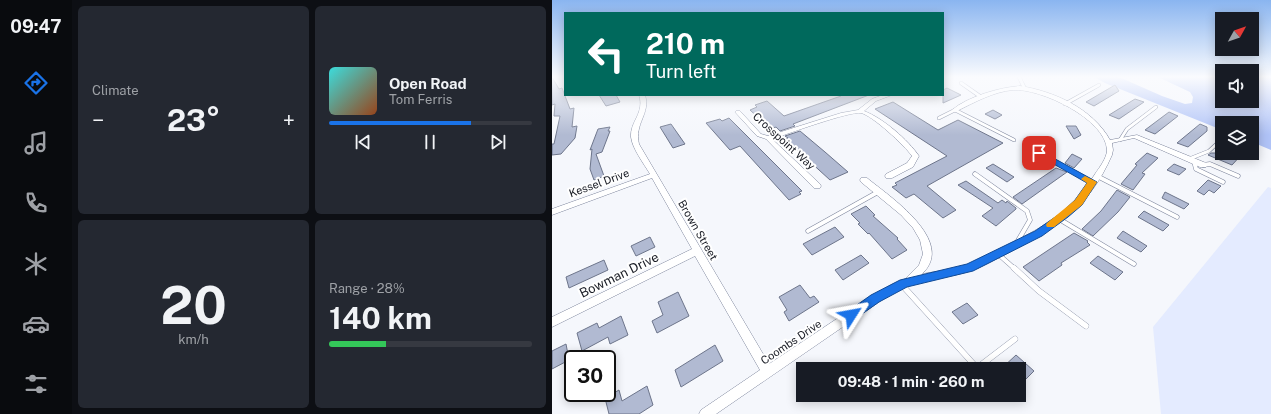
<!DOCTYPE html>
<html lang="en">
<head>
<meta charset="utf-8">
<style>
  body { margin:0; font-family:"Public Sans",sans-serif; background:#242831; color:#f1f3f6; height:100vh; display:flex; flex-direction:column; font-size:15px; white-space:nowrap }
  * { box-sizing:border-box; margin:0 }
  p { font-size:13px; color:#9ea1a6 }
  .icon { flex:none; width:22px; height:22px; fill:none; stroke:currentColor; stroke-width:2; stroke-linecap:round; stroke-linejoin:round }
  .map { position:relative; flex:1; overflow:hidden }
  .sheet { display:flex; flex-direction:column; gap:6px; padding:6px; background:#0d0f14; width:480px }
  .sheet>* { flex:none }
  .banner { position:absolute; left:12px; top:12px; width:380px; height:84px; border-radius:0px; box-shadow:0 2px 10px #0003; background:#00695c; color:#fff; overflow:hidden }
  .needle { width:26px; rotate:50deg }
  .buttons { position:absolute; left:663px; top:12px; display:grid; gap:8px }
  .buttons a { display:grid; place-items:center; width:44px; height:44px; border-radius:0px; background:#171b24; box-shadow:0 2px 10px #0003; font-size:20px }
  .speed { position:absolute; left:12px; top:350px; display:flex; gap:8px; font-size:20px; font-weight:700; text-align:center }
  .speed>* { display:grid; place-content:center; width:52px; height:52px; border-radius:50%; background:#171b24; box-shadow:0 2px 10px #0003; line-height:1 }
  .speed .limit { border:2px solid #111; border-radius:6px; background:#fff; color:#111 }
  .pin { position:absolute; display:grid; place-items:center; width:34px; height:34px; color:#fff; margin:-17px; border-radius:8px; box-shadow:0 2px 6px #0006 }
  .me { position:absolute; width:44px; margin:-22px; rotate:56deg; stroke-linejoin:round; filter:drop-shadow(0 0 3px #0008) }
  .turn { display:flex; align-items:center; gap:14px; height:84px; padding:0 16px; font-size:18px }
  .turn .icon { width:52px; height:52px; stroke-width:2.5 }
  .turn b { display:block; font-size:28px; line-height:34px }
  .big { font-size:30px; font-weight:700; line-height:1.1 }
  .sheet .tile { flex:1; display:flex; flex-direction:column; justify-content:center; gap:6px; min-width:0; padding:0 14px; border-radius:6px; background:#242831 }
  .sheet .dial { align-items:center; gap:0 }
  .dial b { font-size:52px; line-height:1 }
  .song { display:flex; align-items:center; gap:12px }
  .cover { width:48px; height:48px; border-radius:6px; background:linear-gradient(135deg,hsl(180 70% 55%),hsl(20 70% 35%)) }
  .played { height:4px; border-radius:2px; background:linear-gradient(90deg,#1a73e8 70%,#363941 70%) }
  .keys { display:flex; justify-content:space-around; direction:ltr }
  .heat { display:flex; justify-content:space-between; align-items:center; font-size:22px; direction:ltr }
  .charge { height:6px; border-radius:3px; background:linear-gradient(90deg,#34c759 28%,#363941 0) }
  .sheet .tiles { flex:1; display:grid; gap:6px; grid-template-columns:repeat(2,1fr) }
  .trip { position:absolute; left:244px; top:362px; width:230px; height:40px; border-radius:0px; background:#171b24; box-shadow:0 2px 10px #0003; font-weight:700; line-height:40px; text-align:center }
  main { display:flex; flex:1; min-height:0 }
  .tabs { display:flex; flex-direction:column; width:72px; justify-content:space-around; align-items:center; background:#090b0e; color:#9ea1a6 }
  .tabs .icon { width:28px; height:28px }
  .tabs .on { color:#1a73e8 }
  .tabs b { font-size:18px; color:#f1f3f6 }
  .map>svg:first-child { display:block }
  .built { fill:#e4ebff }
  .forest { fill:#b0c3f7 }
  .building { fill:#b1bad2; stroke:#6d758b }
  .lines { fill:none; stroke-linecap:round; stroke-linejoin:round }
  .service-far2-casing { stroke:#7d859c; stroke-width:4 }
  .service-far1-casing { stroke:#7d859c; stroke-width:5 }
  .service-casing { stroke:#7d859c; stroke-width:6 }
  .minor-casing { stroke:#7d859c; stroke-width:1 }
  .service-far2 { stroke:#fff; stroke-width:3 }
  .service-far1 { stroke:#fff; stroke-width:4 }
  .service { stroke:#fff; stroke-width:5.5 }
  .minor { fill:#fff; fill-rule:evenodd }
  .route { fill:#1a73e8; stroke:#114b97 }
  .slow { fill:#f59e0b }
  .labels { text-anchor:middle; dominant-baseline:central; stroke-width:4; stroke-linejoin:round; paint-order:stroke }
  .street-label { font-size:11px; fill:#191c25; stroke:#fff }
  .near-street-label { font-size:13px; fill:#191c25; stroke:#fff }
</style>
</head>
<body>
<main>
<nav class="tabs">
<b>09:47</b>
<svg class="icon on" aria-label="directions" viewBox="0 0 24 24"><path d="M12 3l9 9-9 9-9-9zM9 14v-3h6M13 9l2 2-2 2"/></svg>
<svg class="icon" aria-label="music" viewBox="0 0 24 24"><path d="M9 18V5l10-2v13"/><circle cx="6" cy="18" r="3"/><circle cx="16" cy="16" r="3"/></svg>
<svg class="icon" aria-label="phone" viewBox="0 0 24 24"><path d="M5 4h4l2 5-3 2q2 4 5 5l2-3 5 2v4C11 20 4 13 5 4z"/></svg>
<svg class="icon" aria-label="climate" viewBox="0 0 24 24"><path d="M12 3v18M4 7l16 10M4 17L20 7"/></svg>
<svg class="icon" aria-label="car" viewBox="0 0 24 24"><path d="M5 17H2v-5l4-1 3-4h7l3 4 3 1v5h-3M9 17h6M6 11h13"/><circle cx="7" cy="17" r="2"/><circle cx="17" cy="17" r="2"/></svg>
<svg class="icon" aria-label="filters" viewBox="0 0 24 24"><path d="M4 7h16M4 17h16"/><circle cx="9" cy="7" r="2"/><circle cx="15" cy="17" r="2"/></svg>
</nav>
<section class="sheet">
<div class="tiles">
<div class="tile"><p>Climate</p>
<div class="heat"><a>−</a><b class="big">23°</b><a>+</a></div>
</div>
<div class="tile">
<div class="song"><i class="cover"></i><div><b>Open Road</b><p>Tom Ferris</p></div></div>
<div class="played"></div>
<div class="keys"><svg class="icon" aria-label="previous" viewBox="0 0 24 24"><path d="M18 5L8 12l10 7zM5 5v14"/></svg><svg class="icon" aria-label="pause" viewBox="0 0 24 24"><path d="M8 5v14M16 5v14"/></svg><svg class="icon" aria-label="next" viewBox="0 0 24 24"><path d="M6 5l10 7-10 7zM19 5v14"/></svg></div>
</div>
<div class="tile dial"><b>20</b><p>km/h</p></div>
<div class="tile"><p>Range · 28%</p><b class="big">140 km</b><div class="charge"></div></div>
</div>
</section>
<div class="map">
<svg width="719" height="414" viewBox="0 0 719 414">
  <rect width="100%" height="100%" fill="#f5f7fc"/>
  <path class="built" d="M 716,187 L 719,188 L 719,414 L 609,414 L 601,327 Z"/>
  <path class="forest" d="M 542,77 L 567,77 L 610,96 L 633,104 L 640,103 L 641,97 L 638,92 L 606,77 L 670,77 L 670,101 L 700,101 L 700,77 L 719,77 L 719,150 L 700,142 L 700,123 L 670,123 L 670,130 L 553,83 Z"/>
  <g class="building">
    <path d="M 0,77 L 7,89 L 10,88 L 18,109 L 22,108 L 20,127 L 25,126 L 23,138 L 9,154 L 0,155 L 0,144 L 2,144 L 8,116 L 2,116 L 3,104 L 0,105 Z"/>
    <path d="M 563,85 L 567,91 L 542,106 L 534,102 Z"/>
    <path d="M 395,88 L 409,95 L 391,103 L 391,90 Z"/>
    <path d="M 47,95 L 64,95 L 68,102 L 54,106 Z"/>
    <path d="M 287,95 L 317,95 L 241,124 L 243,126 L 228,131 L 224,127 L 219,129 L 198,110 L 205,107 L 203,105 L 215,101 L 232,116 L 289,96 Z"/>
    <path d="M 583,99 L 592,102 L 567,119 L 557,115 Z"/>
    <path d="M 341,102 L 386,130 L 406,120 L 451,143 L 375,186 L 404,210 L 391,218 L 362,194 L 354,198 L 340,187 L 345,185 L 343,183 L 395,156 L 323,109 Z"/>
    <path d="M 441,110 L 450,115 L 443,119 L 433,114 Z"/>
    <path d="M 617,112 L 626,116 L 603,134 L 593,130 Z"/>
    <path d="M 177,118 L 250,191 L 247,192 L 249,194 L 237,200 L 188,146 L 178,150 L 154,123 L 168,119 L 170,121 Z"/>
    <path d="M 119,124 L 133,144 L 121,148 L 108,127 Z"/>
    <path d="M 648,124 L 655,127 L 655,131 L 636,147 L 625,143 Z"/>
    <path d="M 514,126 L 524,126 L 529,135 L 522,139 Z"/>
    <path d="M 58,127 L 56,131 L 58,131 L 50,152 L 44,154 L 52,176 L 42,180 L 38,169 L 40,149 L 38,150 L 46,129 Z"/>
    <path d="M 248,131 L 273,152 L 296,172 L 278,180 L 233,139 L 236,138 L 233,136 Z"/>
    <path d="M 595,153 L 606,158 L 590,173 L 593,174 L 581,190 L 569,184 L 585,165 L 583,164 Z"/>
    <path d="M 659,153 L 691,153 L 680,165 L 656,155 Z"/>
    <path d="M 520,154 L 530,159 L 522,168 L 513,163 Z"/>
    <path d="M 441,164 L 462,177 L 455,182 L 434,168 Z"/>
    <path d="M 622,164 L 634,169 L 627,175 L 615,170 Z"/>
    <path d="M 504,168 L 515,172 L 470,204 L 461,197 Z"/>
    <path d="M 656,180 L 669,186 L 662,193 L 657,190 L 652,195 L 645,191 Z"/>
    <path d="M 414,181 L 446,203 L 450,200 L 454,203 L 455,201 L 464,208 L 464,209 L 444,226 L 430,216 L 441,208 L 406,185 Z"/>
    <path d="M 565,190 L 578,197 L 566,212 L 541,236 L 530,229 L 549,211 Z"/>
    <path d="M 613,192 L 637,204 L 632,209 L 610,198 Z"/>
    <path d="M 314,206 L 323,215 L 321,216 L 346,238 L 345,239 L 355,250 L 340,259 L 317,233 L 316,234 L 306,224 L 308,223 L 299,214 Z"/>
    <path d="M 592,211 L 617,225 L 611,231 L 586,217 Z"/>
    <path d="M 283,227 L 292,237 L 260,255 L 251,244 Z"/>
    <path d="M 571,231 L 595,246 L 589,252 L 565,238 Z"/>
    <path d="M 522,233 L 536,241 L 535,242 L 538,245 L 509,263 L 510,265 L 487,281 L 471,267 Z"/>
    <path d="M 98,237 L 103,247 L 84,256 L 79,246 Z"/>
    <path d="M 309,255 L 317,263 L 291,280 L 283,270 Z"/>
    <path d="M 546,256 L 571,272 L 563,280 L 538,263 Z"/>
    <path d="M 52,260 L 56,270 L 17,288 L 14,277 Z"/>
    <path d="M 248,285 L 258,298 L 262,296 L 267,302 L 237,321 L 232,312 L 235,310 L 227,297 Z"/>
    <path d="M 126,292 L 137,316 L 105,333 L 100,321 L 111,315 L 106,302 Z"/>
    <path d="M 415,303 L 426,315 L 411,324 L 400,312 Z"/>
    <path d="M 69,316 L 76,335 L 58,344 L 56,337 L 30,351 L 25,333 L 45,323 L 47,328 Z"/>
    <path d="M 14,344 L 17,360 L 0,369 L 0,351 Z"/>
    <path d="M 163,345 L 171,361 L 129,387 L 123,370 Z"/>
    <path d="M 464,355 L 482,371 L 467,386 L 467,369 L 449,369 Z"/>
    <path d="M 95,386 L 101,405 L 87,414 L 57,414 L 53,398 L 67,390 L 70,401 Z"/>
  </g>
  <g class="lines">
    <defs>
      <g id="service-far2">
        <path d="M 467,77 L 473,89"/>
        <path d="M 409,83 L 429,97"/>
        <path d="M 513,104 L 547,85"/>
        <path d="M 387,118 L 403,110 L 462,140"/>
        <path d="M 568,140 L 575,129 L 604,107"/>
        <path d="M 474,145 L 500,160"/>
        <path d="M 637,159 L 657,151 L 670,139"/>
      </g>
      <g id="service-far1">
        <path d="M 498,159 L 540,182"/>
        <path d="M 642,161 L 644,169 L 671,182"/>
        <path d="M 651,165 L 658,164 L 686,176"/>
        <path d="M 423,174 L 475,211 L 478,220 L 464,244"/>
        <path d="M 545,176 L 625,217"/>
        <path d="M 507,219 L 582,264"/>
        <path d="M 256,231 L 326,192"/>
        <path d="M 446,254 L 463,269"/>
      </g>
      <g id="service">
        <path d="M 462,268 L 487,291 L 534,326"/>
        <path d="M 350,285 L 426,369"/>
        <path d="M 425,368 L 463,339"/>
      </g>
      <g id="minor">
        <path d="M 468,86 C 502,91 541,109 558,140 L 585,135 L 654,163 L 655,165 L 654,167 L 648,167 L 582,138 L 560,143 L 561,150 L 560,155 C 537,208 504,228 454,254 C 442,260 431,267 418,271 C 398,278 376,278 356,286 C 345,290 336,296 327,302 L 164,414 L 147,414 L 149,410 L 208,370 L 143,256 L 0,327 L 0,317 L 140,249 L 100,178 L 0,215 L 0,209 L 98,174 C 92,164 80,148 79,137 C 78,121 93,113 87,95 L 93,95 C 99,114 82,123 87,144 L 217,364 L 319,296 L 341,284 L 353,279 L 367,265 L 371,254 L 368,240 L 361,228 L 349,215 L 309,182 L 308,180 L 309,178 L 315,178 C 337,196 405,241 370,274 C 385,271 400,270 414,265 C 426,261 436,255 447,249 C 488,229 518,214 543,174 C 547,168 555,158 555,150 C 554,119 488,88 461,90 C 441,92 423,102 405,111 L 403,112 L 400,110 C 415,97 448,87 468,86 Z"/>
        <path d="M 331,95 L 340,95 L 324,101 L 312,111 C 331,118 356,140 367,156 L 361,167 L 340,178 L 334,178 L 333,176 L 334,174 L 355,163 L 360,156 C 352,145 321,116 309,113 C 298,111 235,134 220,139 L 268,184 L 269,186 L 268,188 L 262,188 L 214,139 L 205,136 L 183,112 L 184,111 L 188,111 L 209,134 L 216,136 L 289,113 L 306,110 L 320,99 Z"/>
      </g>
    </defs>
    <use href="#service-far2" class="service-far2-casing"/>
    <use href="#service-far1" class="service-far1-casing"/>
    <use href="#service" class="service-casing"/>
    <use href="#minor" class="minor-casing"/>
    <use href="#service-far2" class="service-far2"/>
    <use href="#service-far1" class="service-far1"/>
    <use href="#service" class="service"/>
    <use href="#minor" class="minor"/>
  </g>
  <linearGradient id="sky" x2="0" y2="1"><stop stop-color="#8ab5f0"/><stop offset="0.57" stop-color="#fafbfe"/><stop offset="1" stop-color="#fafbfe" stop-opacity="0"/></linearGradient>
  <rect width="719" height="135" fill="url(#sky)"/>
  <path class="route" d="M 487,150 L 545,182 L 530,205 L 516,217 L 490,236 L 421,271 L 355,287 L 327,302 L 303,319 L 299,320 L 295,319 L 293,315 L 295,312 L 319,295 L 348,280 L 415,264 L 483,231 L 509,213 L 523,200 L 535,183 L 484,154 L 483,153 Z"/>
  <path class="slow" d="M 533,176 L 545,182 L 530,205 L 502,227 L 495,227 L 494,225 L 495,223 L 523,200 L 535,183 L 529,179 Z"/>
  <g class="labels">
    <g class="street-label">
      <text transform="translate(232 141) rotate(42)">Crosspoint Way</text>
      <text transform="translate(47 183) rotate(-20)">Kessel Drive</text>
      <text transform="translate(146 230) rotate(60)">Brown Street</text>
      <text transform="translate(239 342) rotate(-34)">Coombs Drive</text>
    </g>
    <g class="near-street-label">
      <text transform="translate(67 275) rotate(-26)">Bowman Drive</text>
    </g>
  </g>
</svg>
<div class="buttons">
<a><svg class="needle" viewBox="-14 -14 28 28"><path d="M0-13l5 13h-10z" fill="#e53935"/><path d="M0 13l5-13h-10z" fill="#9ea1a6"/></svg></a>
<a><svg class="icon" aria-label="sound" viewBox="0 0 24 24"><path d="M4 9h4l5-4v14l-5-4H4zM17 9q2 3 0 6"/></svg></a>
<a><svg class="icon" aria-label="layers" viewBox="0 0 24 24"><path d="M12 4l9 5-9 5-9-5zM3 14l9 5 9-5"/></svg></a>
</div>
<div class="speed"><div class="limit">30</div></div>
<div class="pin" style="left:487px;top:153px;background:#d93025"><svg class="icon" aria-label="arrive" viewBox="0 0 24 24"><path d="M6 21V4h12l-3 4 3 4H6"/></svg></div>
<svg class="me" style="left:299px;top:315px" viewBox="-20 -20 40 40"><path d="M0-17L14 15 0 8-14 15z" fill="#1a73e8" stroke="#fff" stroke-width="4"/></svg>
<div class="trip">09:48 · 1 min · 260 m</div>
<div class="banner">
<div class="turn"><svg class="icon" aria-label="left" viewBox="0 0 24 24"><path d="M17 20v-9H6M10 6l-5 5 5 5"/></svg><div><b>210 m</b>Turn left</div></div>
</div>
</div>
</main>
</body>
</html>
